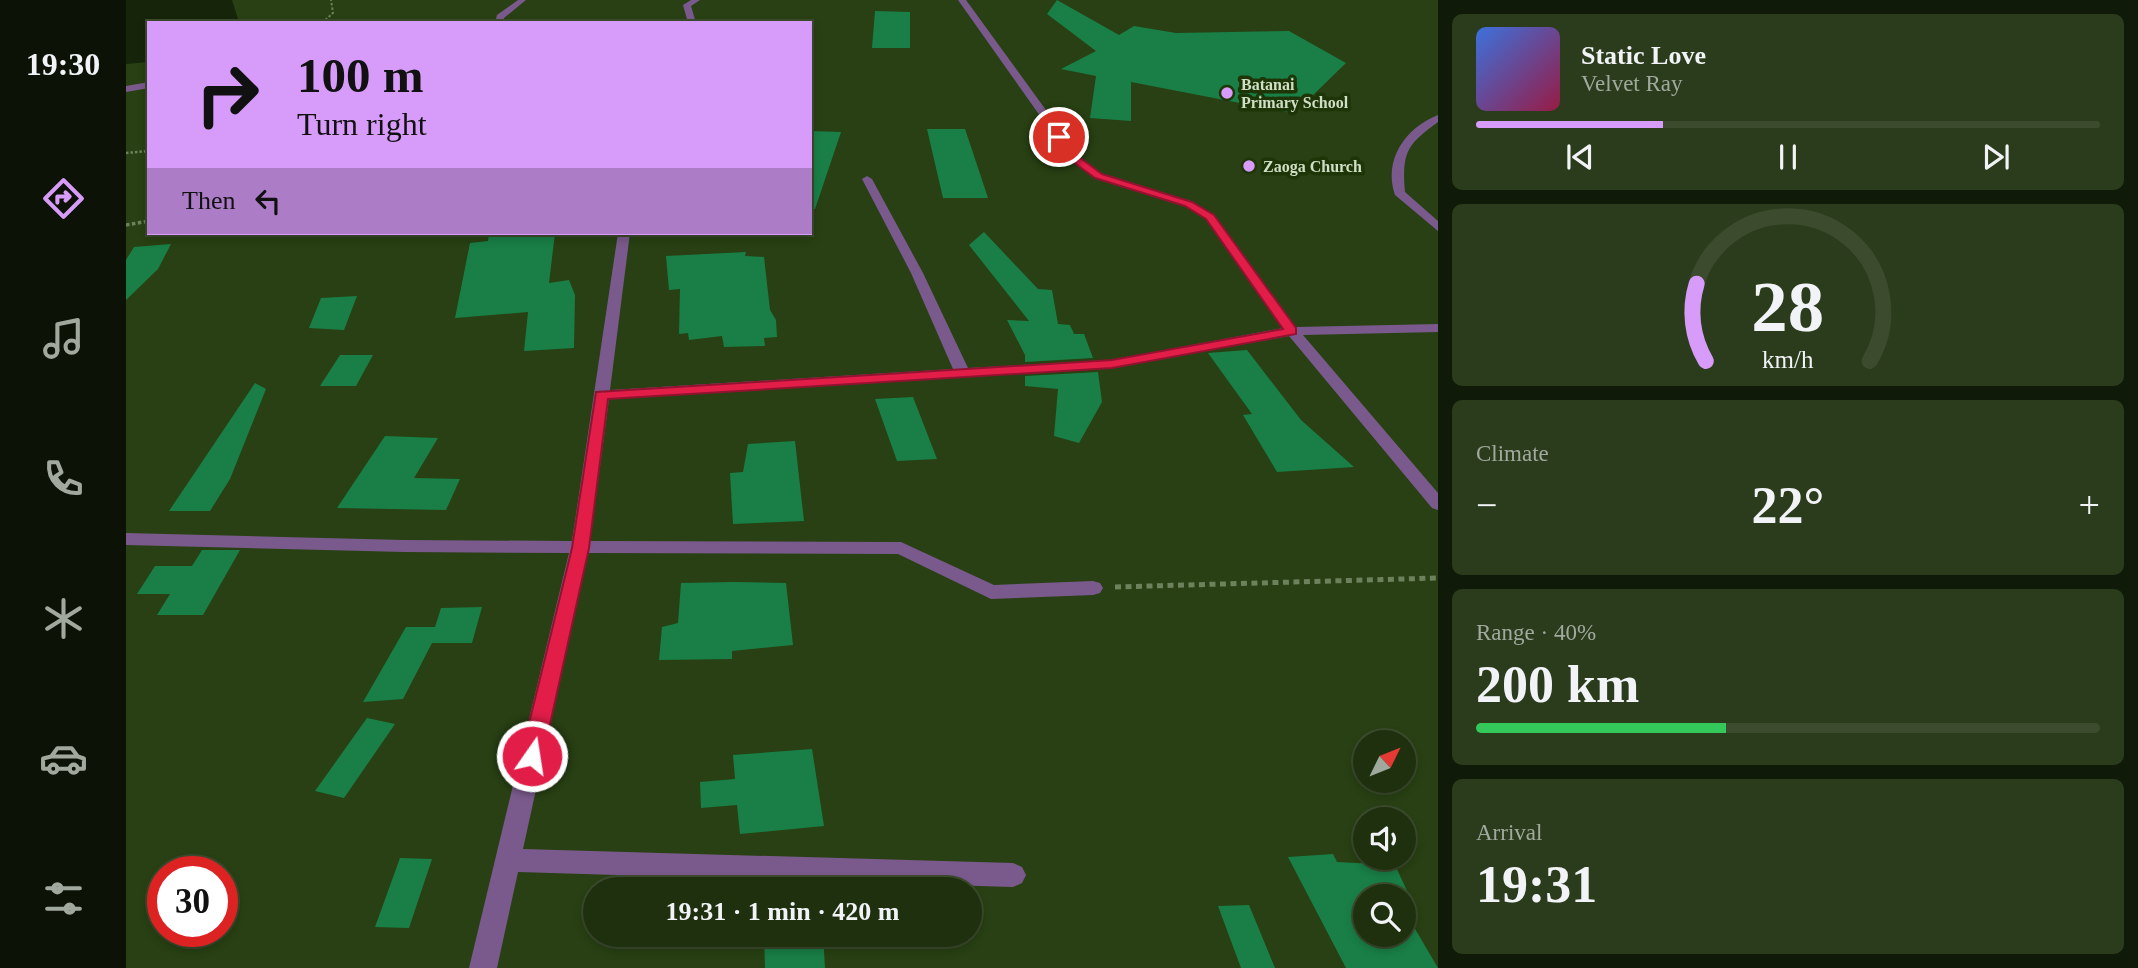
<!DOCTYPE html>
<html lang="en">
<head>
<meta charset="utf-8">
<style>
  body { margin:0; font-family:Georgia,serif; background:#2b3c1c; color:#f1f3f6; height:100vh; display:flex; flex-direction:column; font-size:26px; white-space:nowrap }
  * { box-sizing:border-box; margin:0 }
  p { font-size:23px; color:#a1a99e }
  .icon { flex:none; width:38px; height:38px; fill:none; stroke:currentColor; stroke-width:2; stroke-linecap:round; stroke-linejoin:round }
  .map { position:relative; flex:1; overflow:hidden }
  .sheet { display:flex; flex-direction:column; gap:14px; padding:14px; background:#101a08; width:700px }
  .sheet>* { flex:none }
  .guide { position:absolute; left:21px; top:21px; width:665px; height:214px; border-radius:0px; box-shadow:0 4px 10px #0003,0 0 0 2px #3c4b2e; background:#d79bf9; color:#111; overflow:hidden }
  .needle { width:46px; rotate:47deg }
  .controls { position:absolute; left:1227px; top:730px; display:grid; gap:14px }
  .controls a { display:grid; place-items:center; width:63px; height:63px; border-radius:50%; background:#1e300e; box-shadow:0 4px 10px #0003,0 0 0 2px #3c4b2e; font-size:35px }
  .speed { position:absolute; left:21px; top:856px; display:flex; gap:14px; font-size:35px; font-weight:700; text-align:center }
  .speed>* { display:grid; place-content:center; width:91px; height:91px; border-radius:50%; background:#1e300e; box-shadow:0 4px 10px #0003,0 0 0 2px #3c4b2e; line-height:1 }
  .speed .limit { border:10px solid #d22; background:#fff; color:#111 }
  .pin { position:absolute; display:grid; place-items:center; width:60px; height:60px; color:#fff; margin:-30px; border:4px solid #fff; border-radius:50%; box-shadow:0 2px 7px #0007 }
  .me { position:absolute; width:77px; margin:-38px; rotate:13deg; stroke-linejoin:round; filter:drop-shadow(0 0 5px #0008) }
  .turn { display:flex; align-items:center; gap:24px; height:147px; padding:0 35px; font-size:32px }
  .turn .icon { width:91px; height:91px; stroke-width:2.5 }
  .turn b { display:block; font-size:49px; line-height:60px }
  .then { display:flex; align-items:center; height:66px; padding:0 35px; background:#0003; gap:14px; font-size:26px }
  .big { font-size:52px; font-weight:800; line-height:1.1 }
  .sheet .widget { flex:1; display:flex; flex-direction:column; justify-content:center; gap:10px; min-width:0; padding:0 24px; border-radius:10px; background:#2b3c1c }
  .sheet .dial { align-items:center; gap:0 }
  .dial svg { height:182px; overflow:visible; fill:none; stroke:#3c4b2e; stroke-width:7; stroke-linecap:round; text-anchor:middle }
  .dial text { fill:#f1f3f6; stroke:none }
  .song { display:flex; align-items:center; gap:21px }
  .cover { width:84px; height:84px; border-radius:10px; background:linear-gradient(135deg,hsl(220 70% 55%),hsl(340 70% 35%)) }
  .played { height:7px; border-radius:4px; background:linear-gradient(90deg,#d79bf9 30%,#3c4b2e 30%) }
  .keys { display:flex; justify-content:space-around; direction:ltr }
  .heat { display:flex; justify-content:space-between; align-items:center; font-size:38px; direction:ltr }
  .charge { height:10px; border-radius:5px; background:linear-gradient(90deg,#34c759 40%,#3c4b2e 0) }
  .trip { position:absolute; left:457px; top:877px; width:399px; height:70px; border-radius:35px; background:#1e300e; box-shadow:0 4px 10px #0003,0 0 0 2px #3c4b2e; font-weight:800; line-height:70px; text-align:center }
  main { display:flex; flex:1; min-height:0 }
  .dock { display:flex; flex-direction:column; width:126px; justify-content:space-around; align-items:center; background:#0c1306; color:#a1a99e }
  .dock .icon { width:49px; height:49px }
  .dock .on { color:#d79bf9 }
  .dock b { font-size:32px; color:#f1f3f6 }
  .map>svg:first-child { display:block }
  .water { fill:#16250a }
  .building { fill:#197f46 }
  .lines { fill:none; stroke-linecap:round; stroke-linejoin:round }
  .path-far3 { stroke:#6d815c; stroke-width:2; stroke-dasharray:2.5 2; stroke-linecap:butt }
  .path-far2 { stroke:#6d815c; stroke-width:2.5; stroke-dasharray:2.5 2; stroke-linecap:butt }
  .path-far1 { stroke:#6d815c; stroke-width:3.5; stroke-dasharray:3.5 2.5; stroke-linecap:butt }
  .path { stroke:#6d815c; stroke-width:5; stroke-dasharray:6 4.5; stroke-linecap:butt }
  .minor { fill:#7a5a8c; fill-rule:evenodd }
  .route { fill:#e11d48; stroke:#92132f; stroke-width:2 }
  .poi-dot { fill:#d79bf9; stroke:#1e3507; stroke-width:2.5 }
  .labels { text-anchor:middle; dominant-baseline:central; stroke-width:7; stroke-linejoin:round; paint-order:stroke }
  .far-poi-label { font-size:16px; font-weight:bold; fill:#d0dfc6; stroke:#1e3507; text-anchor:start }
</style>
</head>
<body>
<main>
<nav class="dock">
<b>19:30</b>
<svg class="icon on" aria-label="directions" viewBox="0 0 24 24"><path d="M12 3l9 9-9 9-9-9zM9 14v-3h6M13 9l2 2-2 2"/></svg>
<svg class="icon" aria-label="music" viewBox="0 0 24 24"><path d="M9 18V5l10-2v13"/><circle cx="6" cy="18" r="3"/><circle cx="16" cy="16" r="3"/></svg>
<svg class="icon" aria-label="phone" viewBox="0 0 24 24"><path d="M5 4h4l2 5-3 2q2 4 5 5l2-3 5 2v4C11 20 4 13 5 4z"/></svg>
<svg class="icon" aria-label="climate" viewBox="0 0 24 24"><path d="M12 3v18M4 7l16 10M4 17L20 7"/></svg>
<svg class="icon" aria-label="car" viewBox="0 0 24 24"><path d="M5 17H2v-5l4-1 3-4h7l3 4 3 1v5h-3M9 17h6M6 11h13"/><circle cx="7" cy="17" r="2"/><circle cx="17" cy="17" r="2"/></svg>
<svg class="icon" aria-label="filters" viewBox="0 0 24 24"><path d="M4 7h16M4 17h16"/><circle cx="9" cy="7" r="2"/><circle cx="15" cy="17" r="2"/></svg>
</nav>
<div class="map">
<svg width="1312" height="968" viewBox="0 0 1312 968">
  <rect width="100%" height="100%" fill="#284013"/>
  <path class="water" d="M 0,0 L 106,0 L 112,19 L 124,23 L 23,23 L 23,62 L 0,64 Z"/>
  <g class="building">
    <path d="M 931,0 L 993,35 L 1008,26 L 1050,33 L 1163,31 L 1220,63 L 1183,99 L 1165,113 L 1005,82 L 1005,121 L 964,118 L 970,76 L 935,69 L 970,51 L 921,14 Z"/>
    <path d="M 749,11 L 784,12 L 784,48 L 746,48 Z"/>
    <path d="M 801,129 L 839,129 L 862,198 L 817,198 Z"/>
    <path d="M 684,131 L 715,132 L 689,209 L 684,209 Z"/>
    <path d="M 858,232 L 912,289 L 926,290 L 932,324 L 944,325 L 948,334 L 958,334 L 967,358 L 899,362 L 899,355 L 881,320 L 903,321 L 843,245 Z"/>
    <path d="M 429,233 L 423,283 L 443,280 L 449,295 L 448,348 L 398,351 L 402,312 L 329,318 L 344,243 L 362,241 L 363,234 Z"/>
    <path d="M 45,244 L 32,269 L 0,300 L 0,260 L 8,247 Z"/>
    <path d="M 620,252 L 619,256 L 638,257 L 644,310 L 650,320 L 651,337 L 638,338 L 639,346 L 598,347 L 596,336 L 563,340 L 562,333 L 553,334 L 554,289 L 543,290 L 540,256 Z"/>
    <path d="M 231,296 L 218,330 L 183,328 L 195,298 Z"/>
    <path d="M 1121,350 L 1175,420 L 1228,467 L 1151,472 L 1117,415 L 1126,414 L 1082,353 Z"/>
    <path d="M 214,355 L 247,355 L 230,386 L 194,386 Z"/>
    <path d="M 972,372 L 976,402 L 953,443 L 928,436 L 932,389 L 899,386 L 899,376 Z"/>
    <path d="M 129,383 L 140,389 L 104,479 L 84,511 L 43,511 Z"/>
    <path d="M 787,397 L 811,459 L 771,461 L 749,399 Z"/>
    <path d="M 259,436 L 312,438 L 288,478 L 334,479 L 320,510 L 211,508 Z"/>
    <path d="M 669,441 L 678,521 L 607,524 L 604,473 L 617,472 L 622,444 Z"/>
    <path d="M 76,550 L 114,550 L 77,615 L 31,615 L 44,594 L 11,594 L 29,566 L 66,566 Z"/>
    <path d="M 607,582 L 660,583 L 667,645 L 606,651 L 606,659 L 533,660 L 536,627 L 552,623 L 555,583 Z"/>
    <path d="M 356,607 L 346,643 L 306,643 L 277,699 L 237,702 L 280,627 L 309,627 L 315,608 Z"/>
    <path d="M 241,718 L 269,724 L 218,798 L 189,791 Z"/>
    <path d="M 686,749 L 698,826 L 614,834 L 611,805 L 575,808 L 574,782 L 609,779 L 607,755 Z"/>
    <path d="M 1207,854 L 1211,862 L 1269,865 L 1282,893 L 1266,892 L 1269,896 L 1239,896 L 1239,934 L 1278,934 L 1278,910 L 1312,968 L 1220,968 L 1162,857 Z"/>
    <path d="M 274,858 L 306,859 L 283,928 L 249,927 Z"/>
    <path d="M 1123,905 L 1149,968 L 1115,968 L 1092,906 Z"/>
    <path d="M 638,934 L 697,934 L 699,968 L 639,968 Z"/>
  </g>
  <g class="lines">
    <path class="path-far3" d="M 196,23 L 207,13 L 205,0"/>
    <path class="path-far2" d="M 0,153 L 23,151"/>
    <path class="path-far1" d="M 0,225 L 23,221"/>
    <path class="path" d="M 989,587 L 1312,578"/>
    <g class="minor">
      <path d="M 392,0 L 400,0 L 378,18 L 377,23 L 369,23 L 371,15 Z"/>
      <path d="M 565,0 L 574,0 L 565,6 L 570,23 L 562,23 L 557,5 Z"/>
      <path d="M 832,0 L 840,0 L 954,157 L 976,174 L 1067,202 L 1088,215 L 1170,327 L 1312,324 L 1312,332 L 1177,335 L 1312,493 L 1312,510 L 1306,508 L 1163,336 L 986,368 L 483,399 L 464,541 L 775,542 L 868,585 L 967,581 L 974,583 L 977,588 L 974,593 L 967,595 L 865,599 L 772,554 L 462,553 L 397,849 L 887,863 L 896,867 L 900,875 L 896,883 L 887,887 L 392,872 L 371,968 L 343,968 L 443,553 L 278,552 L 0,545 L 0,533 L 278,540 L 446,541 L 492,233 L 504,233 L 484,390 L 827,369 L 785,273 L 736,179 L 741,176 L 746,179 L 797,273 L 842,368 L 986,360 L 1157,328 L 1080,219 L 1059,206 L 968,178 L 946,161 Z"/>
      <path d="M 23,82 L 23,88 L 0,92 L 0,86 Z"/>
      <path d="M 1312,115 L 1312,122 C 1280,145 1276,153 1279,192 L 1312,221 L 1312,231 L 1269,195 C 1257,160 1279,128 1312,115 Z"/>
    </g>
  </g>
  <path class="route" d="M 930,135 L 937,135 L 953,157 L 976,174 L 1066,202 L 1088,215 L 1170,328 L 1170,334 L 986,368 L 482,399 L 463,548 L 417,756 L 414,762 L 406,764 L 398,762 L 395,756 L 446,548 L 470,392 L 986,360 L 1157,329 L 1080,219 L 1059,206 L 969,178 L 946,161 L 929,137 Z"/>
  <g class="poi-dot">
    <circle cx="1101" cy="93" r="7"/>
    <circle cx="1123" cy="166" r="7"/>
  </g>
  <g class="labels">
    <g class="far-poi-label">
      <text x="1115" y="84">Batanai<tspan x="1115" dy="18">Primary School</tspan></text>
      <text x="1137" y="166">Zaoga Church</text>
    </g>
  </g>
</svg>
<div class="controls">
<a><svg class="needle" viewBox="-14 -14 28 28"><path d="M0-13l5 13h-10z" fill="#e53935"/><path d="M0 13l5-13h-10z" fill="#a1a99e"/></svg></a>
<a><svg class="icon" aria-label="sound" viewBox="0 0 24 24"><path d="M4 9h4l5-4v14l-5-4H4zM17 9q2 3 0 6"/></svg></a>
<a><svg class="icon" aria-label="search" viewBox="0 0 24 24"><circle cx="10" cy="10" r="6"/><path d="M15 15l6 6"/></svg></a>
</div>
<div class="speed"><div class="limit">30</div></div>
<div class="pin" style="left:933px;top:137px;background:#d93025"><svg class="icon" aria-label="arrive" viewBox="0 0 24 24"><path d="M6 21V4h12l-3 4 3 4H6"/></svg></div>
<svg class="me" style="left:406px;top:756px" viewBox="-20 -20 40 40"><circle r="17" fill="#e11d48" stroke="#fff" stroke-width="3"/><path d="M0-11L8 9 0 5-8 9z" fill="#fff"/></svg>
<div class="trip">19:31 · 1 min · 420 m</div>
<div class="guide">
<div class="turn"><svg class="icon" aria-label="right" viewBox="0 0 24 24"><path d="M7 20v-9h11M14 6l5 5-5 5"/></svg><div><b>100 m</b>Turn right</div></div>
<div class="then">Then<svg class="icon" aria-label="left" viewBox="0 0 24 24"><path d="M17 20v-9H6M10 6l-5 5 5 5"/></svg></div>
</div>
</div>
<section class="sheet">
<div class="widget">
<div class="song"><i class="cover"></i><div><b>Static Love</b><p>Velvet Ray</p></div></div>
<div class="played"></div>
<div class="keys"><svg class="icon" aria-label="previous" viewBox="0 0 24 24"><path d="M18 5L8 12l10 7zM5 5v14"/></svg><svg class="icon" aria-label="pause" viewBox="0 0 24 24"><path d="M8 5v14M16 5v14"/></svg><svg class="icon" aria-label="next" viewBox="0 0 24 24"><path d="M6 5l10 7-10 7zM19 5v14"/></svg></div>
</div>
<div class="widget dial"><svg viewBox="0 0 100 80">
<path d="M14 69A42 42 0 1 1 86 69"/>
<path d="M14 69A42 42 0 0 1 10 35" stroke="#d79bf9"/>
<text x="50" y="56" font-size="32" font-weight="700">28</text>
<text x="50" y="72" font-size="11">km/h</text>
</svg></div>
<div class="widget"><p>Climate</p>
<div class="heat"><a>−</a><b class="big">22°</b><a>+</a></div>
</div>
<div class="widget"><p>Range · 40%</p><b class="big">200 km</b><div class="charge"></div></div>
<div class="widget"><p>Arrival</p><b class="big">19:31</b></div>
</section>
</main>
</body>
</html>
